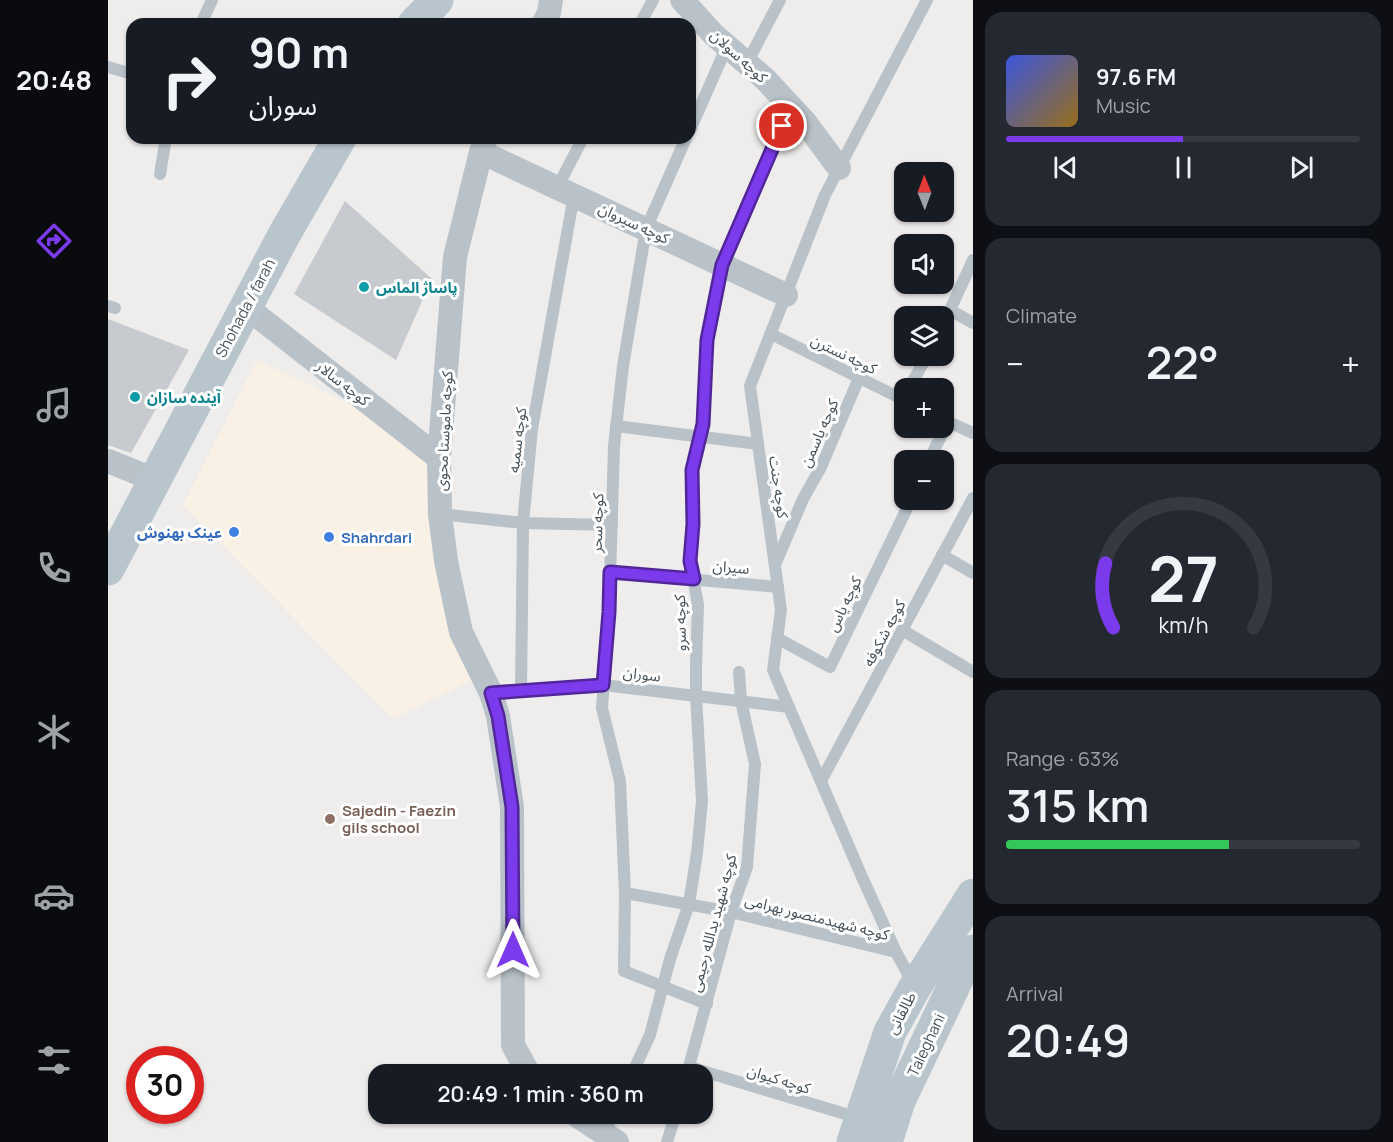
<!DOCTYPE html>
<html lang="en">
<head>
<meta charset="utf-8">
<style>
  body { margin:0; font-family:Manrope,"Noto Sans Arabic",sans-serif; background:#242831; color:#f1f3f6; height:100vh; display:flex; flex-direction:column; font-size:22px; white-space:nowrap }
  * { box-sizing:border-box; margin:0 }
  p { font-size:20px; color:#9ea1a6 }
  .icon { flex:none; width:33px; height:33px; fill:none; stroke:currentColor; stroke-width:2; stroke-linecap:round; stroke-linejoin:round }
  .map { position:relative; flex:1; overflow:hidden }
  .sheet { display:flex; flex-direction:column; gap:12px; padding:12px; background:#0d0f14; width:420px }
  .sheet>* { flex:none }
  .hud { position:absolute; left:18px; top:18px; width:570px; height:126px; border-radius:18px; box-shadow:0 2px 4px #0004; background:#171b24; color:#f1f3f6; overflow:hidden }
  .needle { width:39px; rotate:359deg }
  .fabs { position:absolute; left:786px; top:162px; display:grid; gap:12px }
  .fabs a { display:grid; place-items:center; width:60px; height:60px; border-radius:12px; background:#171b24; box-shadow:0 2px 4px #0004; font-size:30px }
  .speed { position:absolute; left:18px; top:1046px; display:flex; gap:12px; font-size:30px; font-weight:700; text-align:center }
  .speed>* { display:grid; place-content:center; width:78px; height:78px; border-radius:50%; background:#171b24; box-shadow:0 2px 4px #0004; line-height:1 }
  .speed .limit { border:9px solid #d22; background:#fff; color:#111 }
  .pin { position:absolute; display:grid; place-items:center; width:51px; height:51px; color:#fff; margin:-26px; border:3px solid #fff; border-radius:50%; box-shadow:0 2px 6px #0007 }
  .me { position:absolute; width:66px; margin:-33px; rotate:0deg; stroke-linejoin:round; filter:drop-shadow(0 0 4px #0008) }
  .turn { display:flex; align-items:center; gap:21px; height:126px; padding:0 24px; font-size:27px }
  .turn .icon { width:78px; height:78px; stroke-width:2.5 }
  .turn b { display:block; font-size:42px; line-height:51px }
  .big { font-size:45px; font-weight:600; line-height:1.1 }
  .sheet .tile { flex:1; display:flex; flex-direction:column; justify-content:center; gap:9px; min-width:0; padding:0 21px; border-radius:18px; background:#242831 }
  .sheet .dial { align-items:center; gap:0 }
  .dial svg { height:156px; overflow:visible; fill:none; stroke:#363941; stroke-width:7; stroke-linecap:round; text-anchor:middle }
  .dial text { fill:#f1f3f6; stroke:none }
  .song { display:flex; align-items:center; gap:18px }
  .cover { width:72px; height:72px; border-radius:9px; background:linear-gradient(135deg,hsl(230 70% 55%),hsl(40 70% 35%)) }
  .played { height:6px; border-radius:3px; background:linear-gradient(90deg,#7c3aed 50%,#363941 50%) }
  .keys { display:flex; justify-content:space-around; direction:ltr }
  .heat { display:flex; justify-content:space-between; align-items:center; font-size:33px; direction:ltr }
  .charge { height:9px; border-radius:4px; background:linear-gradient(90deg,#34c759 63%,#363941 0) }
  .trip { position:absolute; left:260px; top:1064px; width:345px; height:60px; border-radius:18px; background:#171b24; box-shadow:0 2px 4px #0004; font-weight:600; line-height:60px; text-align:center }
  main { display:flex; flex:1; min-height:0 }
  .tab-bar { display:flex; flex-direction:column; width:108px; justify-content:space-around; align-items:center; background:#090b0e; color:#9ea1a6 }
  .tab-bar .icon { width:42px; height:42px }
  .tab-bar .current { color:#7c3aed }
  .tab-bar b { font-size:27px; color:#f1f3f6 }
  .map>svg:first-child { display:block }
  .commercial { fill:#f9f1e5 }
  .building { fill:#c7cace }
  .lines { fill:none; stroke-linecap:round; stroke-linejoin:round }
  .service { stroke:#b8c2c8; stroke-width:12 }
  .minor { stroke:#b8c2c8; stroke-width:24 }
  .secondary { stroke:#b9c5cd; stroke-width:33 }
  .route-casing { stroke:#51269a; stroke-width:15 }
  .route { stroke:#7c3aed; stroke-width:10 }
  .culture-dot { fill:#0f9aa8; stroke:#fff; stroke-width:2 }
  .shop-dot { fill:#3f7fe0; stroke:#fff; stroke-width:2 }
  .education-dot { fill:#8d6e63; stroke:#fff; stroke-width:2 }
  .labels { text-anchor:middle; dominant-baseline:central; stroke-width:6; stroke-linejoin:round; paint-order:stroke }
  .street-label { font-size:15px; fill:#465158; stroke:#fff }
  .culture-label { font-size:15px; font-weight:bold; fill:#0d838f; stroke:#fff; text-anchor:start }
  .shop-label { font-size:15px; font-weight:bold; fill:#366cbe; stroke:#fff; text-anchor:end }
  .education-label { font-size:15px; font-weight:bold; fill:#785e54; stroke:#fff; text-anchor:start }
</style>
</head>
<body>
<main>
<nav class="tab-bar">
<b>20:48</b>
<svg class="icon current" aria-label="directions" viewBox="0 0 24 24"><path d="M12 3l9 9-9 9-9-9zM9 14v-3h6M13 9l2 2-2 2"/></svg>
<svg class="icon" aria-label="music" viewBox="0 0 24 24"><path d="M9 18V5l10-2v13"/><circle cx="6" cy="18" r="3"/><circle cx="16" cy="16" r="3"/></svg>
<svg class="icon" aria-label="phone" viewBox="0 0 24 24"><path d="M5 4h4l2 5-3 2q2 4 5 5l2-3 5 2v4C11 20 4 13 5 4z"/></svg>
<svg class="icon" aria-label="climate" viewBox="0 0 24 24"><path d="M12 3v18M4 7l16 10M4 17L20 7"/></svg>
<svg class="icon" aria-label="car" viewBox="0 0 24 24"><path d="M5 17H2v-5l4-1 3-4h7l3 4 3 1v5h-3M9 17h6M6 11h13"/><circle cx="7" cy="17" r="2"/><circle cx="17" cy="17" r="2"/></svg>
<svg class="icon" aria-label="filters" viewBox="0 0 24 24"><path d="M4 7h16M4 17h16"/><circle cx="9" cy="7" r="2"/><circle cx="15" cy="17" r="2"/></svg>
</nav>
<div class="map">
<svg width="865" height="1142" viewBox="0 0 865 1142">
  <rect width="100%" height="100%" fill="#efecec"/>
  <path class="commercial" d="M 149,360 L 339,451 L 332,514 L 372,676 L 285,719 L 75,505 Z"/>
  <g class="building">
    <path d="M 237,201 L 324,279 L 288,360 L 186,294 Z"/>
    <path d="M 0,319 L 81,350 L 23,453 L 0,445 Z"/>
  </g>
  <g class="lines">
    <g class="service">
      <path d="M 93,24 L 104,0"/>
      <path d="M 532,24 L 545,0"/>
      <path d="M 639,63 L 672,0"/>
      <path d="M 0,67 L 24,74"/>
      <path d="M 582,130 L 619,46"/>
      <path d="M 578,138 L 538,229 L 515,366 L 506,446 L 501,612 L 494,708 L 512,781 L 517,893 L 516,971 L 599,1004"/>
      <path d="M 52,174 L 58,138"/>
      <path d="M 449,188 L 475,138"/>
      <path d="M 0,306 L 7,308"/>
      <path d="M 842,310 L 865,323"/>
      <path d="M 836,323 L 865,260"/>
      <path d="M 663,334 L 796,400"/>
      <path d="M 801,388 L 819,356"/>
      <path d="M 836,420 L 865,433"/>
      <path d="M 508,426 L 650,444"/>
      <path d="M 821,460 L 840,422"/>
      <path d="M 332,514 L 415,523 L 504,525"/>
      <path d="M 834,555 L 865,573"/>
      <path d="M 667,565 L 695,499 L 713,467 L 751,378"/>
      <path d="M 502,572 L 670,587"/>
      <path d="M 794,630 L 865,672"/>
      <path d="M 669,638 L 722,667 L 803,500"/>
      <path d="M 413,690 L 415,523 L 424,429 L 466,195"/>
      <path d="M 383,693 L 495,685 L 681,707"/>
      <path d="M 713,781 L 865,498"/>
      <path d="M 517,893 L 623,912 L 788,952"/>
      <path d="M 805,983 L 788,952 L 754,877 L 665,670 L 673,610 L 642,386 L 717,195 L 819,0"/>
      <path d="M 581,1067 L 751,1118"/>
      <path d="M 524,1074 L 542,1035 L 562,959 L 581,904 L 589,853 L 594,801 L 588,696 L 588,666 L 590,605 L 582,561 L 585,524 L 584,470 L 595,424 L 599,341 L 614,265 L 682,106"/>
      <path d="M 579,1074 L 623,912 L 639,867 L 647,764 L 633,701 L 631,672"/>
      <path d="M 494,1135 L 507,1113"/>
      <path d="M 559,1142 L 568,1113"/>
    </g>
    <g class="minor">
      <path d="M 574,0 L 606,35 L 657,79 L 697,122 L 731,168"/>
      <path d="M 435,24 L 441,13 L 443,0"/>
      <path d="M 378,138 L 373,152 L 347,257 L 331,458 L 332,514 L 338,561 L 353,632 L 383,693 L 390,716 L 404,807 L 405,1045 L 421,1074"/>
      <path d="M 373,152 L 678,295"/>
      <path d="M 138,307 L 331,458"/>
      <path d="M 0,461 L 47,480"/>
      <path d="M 465,1113 L 509,1142"/>
    </g>
    <g class="secondary">
      <path d="M 306,24 L 329,0"/>
      <path d="M 0,569 L 176,235 L 232,138"/>
      <path d="M 745,1142 L 782,1032 L 807,987 L 865,895"/>
      <path d="M 778,1142 L 791,1101 L 852,973 L 865,951"/>
    </g>
  </g>
  <g class="lines">
    <defs>
      <path id="route" d="M 405,950 L 404,807 L 390,716 L 383,693 L 495,685 L 501,612 L 502,572 L 586,579 L 582,561 L 585,524 L 584,470 L 595,424 L 599,340 L 614,265 L 674,126"/>
    </defs>
    <use href="#route" class="route-casing"/>
    <use href="#route" class="route"/>
  </g>
  <g class="culture-dot">
    <circle cx="256" cy="287" r="6"/>
    <circle cx="27" cy="397" r="6"/>
  </g>
  <g class="shop-dot">
    <circle cx="126" cy="532" r="6"/>
    <circle cx="221" cy="537" r="6"/>
  </g>
  <circle class="education-dot" cx="222" cy="819" r="6"/>
  <g class="labels">
    <g class="street-label">
      <text transform="translate(631 56) rotate(42)">کوچه سولان</text>
      <text transform="translate(526 223) rotate(25)">کوچه سیروان</text>
      <text transform="translate(137 308) rotate(-62)">Shohada / farah</text>
      <text transform="translate(736 354) rotate(26)">کوچه نسترن</text>
      <text transform="translate(235 383) rotate(38)">کوچه سالار</text>
      <text transform="translate(336 431) rotate(-87)">کوچه ماموستا محوی</text>
      <text transform="translate(711 433) rotate(-66)">کوچه یاسمن</text>
      <text transform="translate(409 440) rotate(-83)">کوچه سمیه</text>
      <text transform="translate(671 487) rotate(82)">کوچه جنت</text>
      <text transform="translate(489 523) rotate(-88)">کوچه سحر</text>
      <text transform="translate(623 567) rotate(5)">سیران</text>
      <text transform="translate(736 604) rotate(-64)">کوچه یاس</text>
      <text transform="translate(572 623) rotate(-91)">کوچه سرو</text>
      <text transform="translate(776 633) rotate(-62)">کوچه شکوفه</text>
      <text transform="translate(534 674) rotate(7)">سوران</text>
      <text transform="translate(709 917) rotate(14)">کوچه شهیدمنصور بهرامی</text>
      <text transform="translate(605 923) rotate(-75)">کوچه شهید یدالله رحیمی</text>
      <text transform="translate(793 1013) rotate(-62)">طالقانی</text>
      <text transform="translate(818 1045) rotate(-65)">Taleghani</text>
      <text transform="translate(671 1079) rotate(17)">کوچه کیوان</text>
    </g>
    <g class="culture-label">
      <text x="268" y="287">پاساژ الماس</text>
      <text x="39" y="397">آینده سازان</text>
    </g>
    <g class="shop-label">
      <text x="114" y="532">عینک بهنوش</text>
      <text x="233" y="537" text-anchor="start">Shahrdari</text>
    </g>
    <g class="education-label">
      <text x="234" y="810">Sajedin - Faezin<tspan x="234" dy="17">gils school</tspan></text>
    </g>
  </g>
</svg>
<div class="fabs">
<a><svg class="needle" viewBox="-14 -14 28 28"><path d="M0-13l5 13h-10z" fill="#e53935"/><path d="M0 13l5-13h-10z" fill="#9ea1a6"/></svg></a>
<a><svg class="icon" aria-label="sound" viewBox="0 0 24 24"><path d="M4 9h4l5-4v14l-5-4H4zM17 9q2 3 0 6"/></svg></a>
<a><svg class="icon" aria-label="layers" viewBox="0 0 24 24"><path d="M12 4l9 5-9 5-9-5zM3 14l9 5 9-5"/></svg></a>
<a>+</a>
<a>−</a>
</div>
<div class="speed"><div class="limit">30</div></div>
<div class="pin" style="left:674px;top:126px;background:#d93025"><svg class="icon" aria-label="arrive" viewBox="0 0 24 24"><path d="M6 21V4h12l-3 4 3 4H6"/></svg></div>
<svg class="me" style="left:405px;top:950px" viewBox="-20 -20 40 40"><path d="M0-17L14 15 0 8-14 15z" fill="#7c3aed" stroke="#fff" stroke-width="4"/></svg>
<div class="trip">20:49 · 1 min · 360 m</div>
<div class="hud">
<div class="turn"><svg class="icon" aria-label="right" viewBox="0 0 24 24"><path d="M7 20v-9h11M14 6l5 5-5 5"/></svg><div><b>90 m</b>سوران</div></div>
</div>
</div>
<section class="sheet">
<div class="tile">
<div class="song"><i class="cover"></i><div><b>97.6 FM</b><p>Music</p></div></div>
<div class="played"></div>
<div class="keys"><svg class="icon" aria-label="previous" viewBox="0 0 24 24"><path d="M18 5L8 12l10 7zM5 5v14"/></svg><svg class="icon" aria-label="pause" viewBox="0 0 24 24"><path d="M8 5v14M16 5v14"/></svg><svg class="icon" aria-label="next" viewBox="0 0 24 24"><path d="M6 5l10 7-10 7zM19 5v14"/></svg></div>
</div>
<div class="tile"><p>Climate</p>
<div class="heat"><a>−</a><b class="big">22°</b><a>+</a></div>
</div>
<div class="tile dial"><svg viewBox="0 0 100 80">
<path d="M14 69A42 42 0 1 1 86 69"/>
<path d="M14 69A42 42 0 0 1 10 36" stroke="#7c3aed"/>
<text x="50" y="56" font-size="32" font-weight="700">27</text>
<text x="50" y="72" font-size="11">km/h</text>
</svg></div>
<div class="tile"><p>Range · 63%</p><b class="big">315 km</b><div class="charge"></div></div>
<div class="tile"><p>Arrival</p><b class="big">20:49</b></div>
</section>
</main>
</body>
</html>
